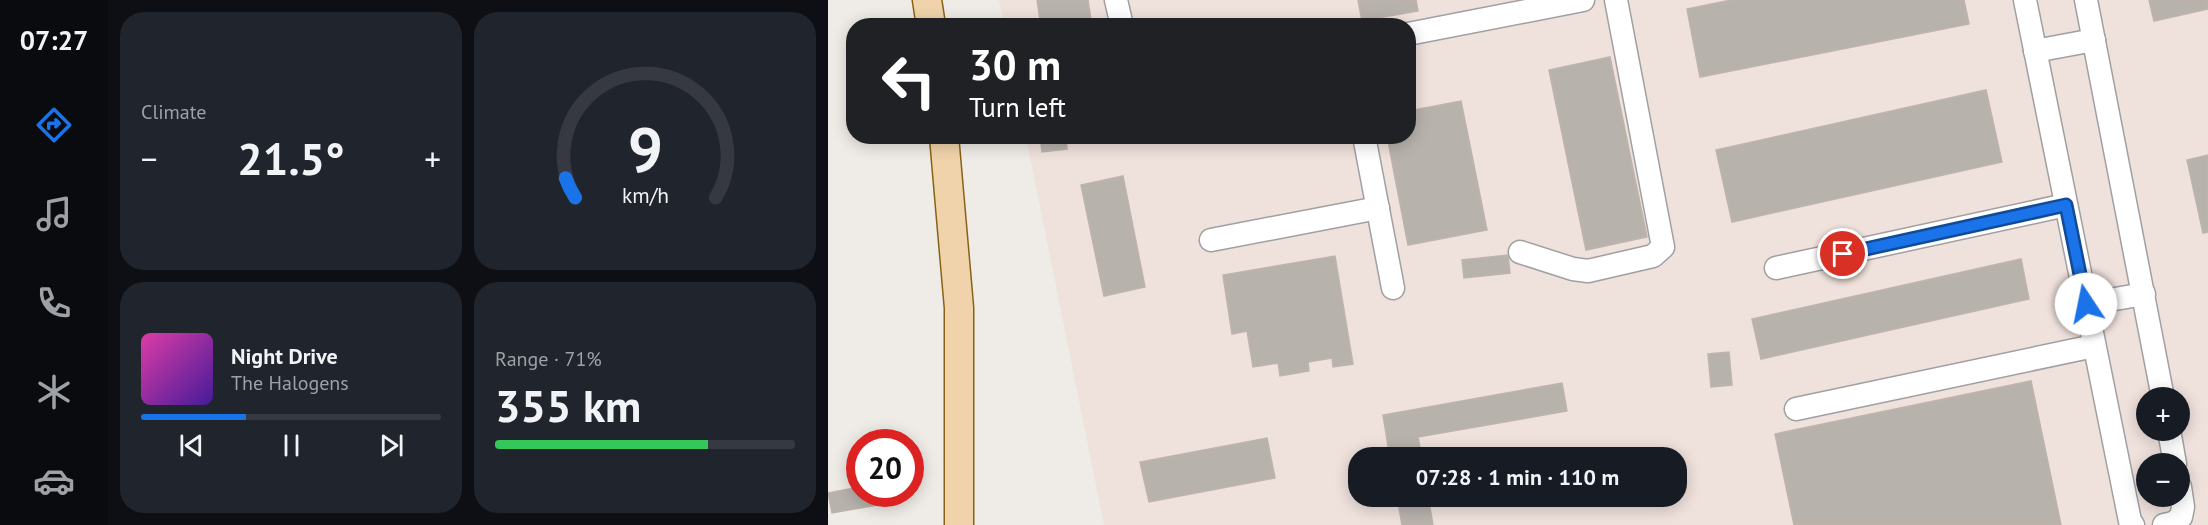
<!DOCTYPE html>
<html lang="en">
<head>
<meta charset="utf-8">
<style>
  body { margin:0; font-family:"PT Sans",sans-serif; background:#20242c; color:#f1f3f6; height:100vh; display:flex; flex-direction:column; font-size:22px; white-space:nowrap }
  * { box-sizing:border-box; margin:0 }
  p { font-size:20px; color:#9ea1a6 }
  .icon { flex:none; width:33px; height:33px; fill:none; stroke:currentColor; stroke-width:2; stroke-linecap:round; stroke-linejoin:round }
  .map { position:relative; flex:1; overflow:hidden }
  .sheet { display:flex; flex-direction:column; gap:12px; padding:12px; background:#0d0f14; width:720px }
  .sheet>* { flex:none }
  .top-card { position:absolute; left:18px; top:18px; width:570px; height:126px; border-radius:24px; box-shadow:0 3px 15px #0003; background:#202124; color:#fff; overflow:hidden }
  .controls { position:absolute; left:1308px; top:387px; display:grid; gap:12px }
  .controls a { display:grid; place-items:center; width:54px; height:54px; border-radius:50%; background:#171b24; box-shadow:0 3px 15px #0003; font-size:30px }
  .speed { position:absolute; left:18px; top:429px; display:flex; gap:12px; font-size:30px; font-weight:700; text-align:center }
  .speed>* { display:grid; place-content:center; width:78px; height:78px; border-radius:50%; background:#171b24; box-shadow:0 3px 15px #0003; line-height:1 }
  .speed .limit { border:9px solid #d22; background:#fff; color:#111 }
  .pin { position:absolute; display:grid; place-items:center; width:51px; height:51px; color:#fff; margin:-26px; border:3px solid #fff; border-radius:50%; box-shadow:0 2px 6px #0007 }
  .me { position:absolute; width:66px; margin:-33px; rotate:349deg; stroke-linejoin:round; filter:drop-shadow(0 0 4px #0008) }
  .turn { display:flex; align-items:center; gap:21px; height:126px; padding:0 24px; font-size:27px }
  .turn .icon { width:78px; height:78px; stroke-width:2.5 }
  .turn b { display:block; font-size:42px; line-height:51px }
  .big { font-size:45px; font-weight:800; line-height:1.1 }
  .sheet .card { flex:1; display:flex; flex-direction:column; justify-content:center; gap:9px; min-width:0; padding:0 21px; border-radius:24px; background:#20242c }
  .sheet .dial { align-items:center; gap:0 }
  .dial svg { height:156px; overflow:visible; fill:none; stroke:#363941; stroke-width:7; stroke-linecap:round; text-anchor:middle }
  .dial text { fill:#f1f3f6; stroke:none }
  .song { display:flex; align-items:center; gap:18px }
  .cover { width:72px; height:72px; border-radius:9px; background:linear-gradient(135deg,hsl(320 70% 55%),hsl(260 70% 35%)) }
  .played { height:6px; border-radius:3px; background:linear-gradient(90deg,#1a73e8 35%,#363941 35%) }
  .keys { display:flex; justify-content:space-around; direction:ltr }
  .heat { display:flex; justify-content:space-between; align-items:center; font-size:33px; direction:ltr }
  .charge { height:9px; border-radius:4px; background:linear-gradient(90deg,#34c759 71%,#363941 0) }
  .sheet .tiles { flex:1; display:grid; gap:12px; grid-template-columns:repeat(2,1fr) }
  .trip { position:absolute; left:520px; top:447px; width:339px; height:60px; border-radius:24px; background:#171b24; box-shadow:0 3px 15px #0003; font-weight:800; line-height:60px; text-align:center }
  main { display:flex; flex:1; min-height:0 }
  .menu { display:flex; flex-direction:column; width:108px; justify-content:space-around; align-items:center; background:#090b0e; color:#9ea1a6 }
  .menu .icon { width:42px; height:42px }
  .menu .active { color:#1a73e8 }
  .menu b { font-size:27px; color:#f1f3f6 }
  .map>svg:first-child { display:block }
  .military { fill:#efe1dc; fill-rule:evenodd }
  .building { fill:#b8b2ad; stroke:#bfb4ab; stroke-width:1.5 }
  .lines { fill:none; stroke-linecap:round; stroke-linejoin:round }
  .minor-casing { stroke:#a0a0a0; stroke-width:25 }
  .major-casing { stroke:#876213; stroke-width:31 }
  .minor { stroke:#fff; stroke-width:22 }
  .major { stroke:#f0d3aa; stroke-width:28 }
  .route-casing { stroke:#114b97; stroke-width:15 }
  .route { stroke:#1a73e8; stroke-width:10 }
</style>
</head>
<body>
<main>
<nav class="menu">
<b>07:27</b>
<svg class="icon active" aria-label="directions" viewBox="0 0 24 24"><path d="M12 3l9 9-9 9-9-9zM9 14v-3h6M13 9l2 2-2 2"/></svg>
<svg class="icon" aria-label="music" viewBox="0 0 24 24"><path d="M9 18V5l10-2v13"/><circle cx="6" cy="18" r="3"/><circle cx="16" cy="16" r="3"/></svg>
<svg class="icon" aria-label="phone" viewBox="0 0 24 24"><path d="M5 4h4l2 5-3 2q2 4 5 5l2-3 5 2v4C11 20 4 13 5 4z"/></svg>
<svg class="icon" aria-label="climate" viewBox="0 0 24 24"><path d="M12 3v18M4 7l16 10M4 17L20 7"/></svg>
<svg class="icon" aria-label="car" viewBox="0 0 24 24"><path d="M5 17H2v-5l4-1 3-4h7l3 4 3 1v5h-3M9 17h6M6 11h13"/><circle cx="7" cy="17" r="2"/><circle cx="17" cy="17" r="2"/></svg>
</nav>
<section class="sheet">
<div class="tiles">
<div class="card"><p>Climate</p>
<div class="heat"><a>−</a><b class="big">21.5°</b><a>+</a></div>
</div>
<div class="card dial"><svg viewBox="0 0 100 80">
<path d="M14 69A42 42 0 1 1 86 69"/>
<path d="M14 69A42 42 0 0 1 9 59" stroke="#1a73e8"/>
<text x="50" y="56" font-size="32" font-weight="700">9</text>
<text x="50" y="72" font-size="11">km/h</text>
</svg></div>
<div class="card">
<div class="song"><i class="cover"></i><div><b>Night Drive</b><p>The Halogens</p></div></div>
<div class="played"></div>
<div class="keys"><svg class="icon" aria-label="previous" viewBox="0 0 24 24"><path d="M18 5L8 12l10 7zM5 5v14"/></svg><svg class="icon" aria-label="pause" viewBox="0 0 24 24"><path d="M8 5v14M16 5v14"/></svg><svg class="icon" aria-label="next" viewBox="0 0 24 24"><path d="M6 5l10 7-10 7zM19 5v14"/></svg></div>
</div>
<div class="card"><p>Range · 71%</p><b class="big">355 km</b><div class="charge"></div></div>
</div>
</section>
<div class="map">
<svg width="1380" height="525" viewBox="0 0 1380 525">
  <rect width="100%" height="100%" fill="#efece7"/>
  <path class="military" d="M 171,0 L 1380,0 L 1380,525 L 276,525 L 198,137 L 580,136 L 580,26 L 176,25 ZM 1318,398 L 1352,398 L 1352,430 L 1318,430 ZM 531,458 L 849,458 L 849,496 L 531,496 ZM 1318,464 L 1352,464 L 1352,496 L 1318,496 Z"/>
  <g class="building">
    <path d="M 209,0 L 260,0 L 264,26 L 213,26 Z"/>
    <path d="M 530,0 L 588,0 L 590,11 L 534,21 Z"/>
    <path d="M 903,0 L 1136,0 L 1141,24 L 872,77 L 859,9 Z"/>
    <path d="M 1321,0 L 1380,0 L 1380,9 L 1326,21 Z"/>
    <path d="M 782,57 L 819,237 L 758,250 L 721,70 Z"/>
    <path d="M 1158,90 L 1174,162 L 904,222 L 888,150 Z"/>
    <path d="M 633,101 L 659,230 L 580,245 L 559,136 L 580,136 L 580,111 Z"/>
    <path d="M 212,136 L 238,136 L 239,149 L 214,152 Z"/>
    <path d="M 1380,155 L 1380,232 L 1375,233 L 1359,160 Z"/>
    <path d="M 295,176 L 317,287 L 276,296 L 253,185 Z"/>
    <path d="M 680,255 L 682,273 L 636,278 L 634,260 Z"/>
    <path d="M 507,256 L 525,364 L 505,367 L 504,358 L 480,362 L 481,371 L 452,376 L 450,363 L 425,367 L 419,331 L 404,334 L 395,275 Z"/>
    <path d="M 1193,259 L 1201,299 L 933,359 L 924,319 Z"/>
    <path d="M 901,352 L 904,385 L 883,387 L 880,354 Z"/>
    <path d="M 1203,381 L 1233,525 L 966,525 L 947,434 Z"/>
    <path d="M 734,383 L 739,411 L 590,437 L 594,458 L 562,458 L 555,415 Z"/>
    <path d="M 439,438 L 447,478 L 321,502 L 312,462 Z"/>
    <path d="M 32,487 L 32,494 L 65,494 L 67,502 L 4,513 L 0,493 Z"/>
    <path d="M 569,496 L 600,496 L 605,525 L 574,525 Z"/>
  </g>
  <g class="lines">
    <defs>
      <g id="minor">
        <path d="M 288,0 L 294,26"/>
        <path d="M 1197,0 L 1302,521 L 1305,525"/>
        <path d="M 1258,0 L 1335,398"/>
        <path d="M 580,34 L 755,0"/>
        <path d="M 1207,51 L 1266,40"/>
        <path d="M 536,136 L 565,288"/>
        <path d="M 383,240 L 550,208"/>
        <path d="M 692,252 L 745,269 L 760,271 L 825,256 L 835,247 L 788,0"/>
        <path d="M 948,268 L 1238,205"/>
        <path d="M 1258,304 L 1316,294"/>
        <path d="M 968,409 L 1266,346"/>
        <path d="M 1341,430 L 1347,464"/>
        <path d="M 1336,525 L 1345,523 L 1353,517 L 1355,507 L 1352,487"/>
      </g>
      <g id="major">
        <path d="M 99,0 L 103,26"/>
        <path d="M 116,136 L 131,308 L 131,525"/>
      </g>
    </defs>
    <use href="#minor" class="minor-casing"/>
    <use href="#major" class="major-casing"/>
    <use href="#minor" class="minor"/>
    <use href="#major" class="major"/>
  </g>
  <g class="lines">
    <defs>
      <path id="route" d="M 1015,254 L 1238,205 L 1258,304"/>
    </defs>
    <use href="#route" class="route-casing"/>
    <use href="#route" class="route"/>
  </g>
</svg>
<div class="controls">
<a>+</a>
<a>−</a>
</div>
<div class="speed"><div class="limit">20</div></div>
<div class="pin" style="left:1015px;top:254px;background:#d93025"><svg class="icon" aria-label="arrive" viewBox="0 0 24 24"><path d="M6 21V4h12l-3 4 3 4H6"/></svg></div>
<svg class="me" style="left:1258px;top:304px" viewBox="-20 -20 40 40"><circle r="19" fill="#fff"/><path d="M0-13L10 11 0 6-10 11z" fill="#1a73e8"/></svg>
<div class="trip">07:28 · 1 min · 110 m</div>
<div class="top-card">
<div class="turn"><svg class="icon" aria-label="left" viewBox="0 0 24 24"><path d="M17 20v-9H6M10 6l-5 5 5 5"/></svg><div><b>30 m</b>Turn left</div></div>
</div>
</div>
</main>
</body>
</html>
